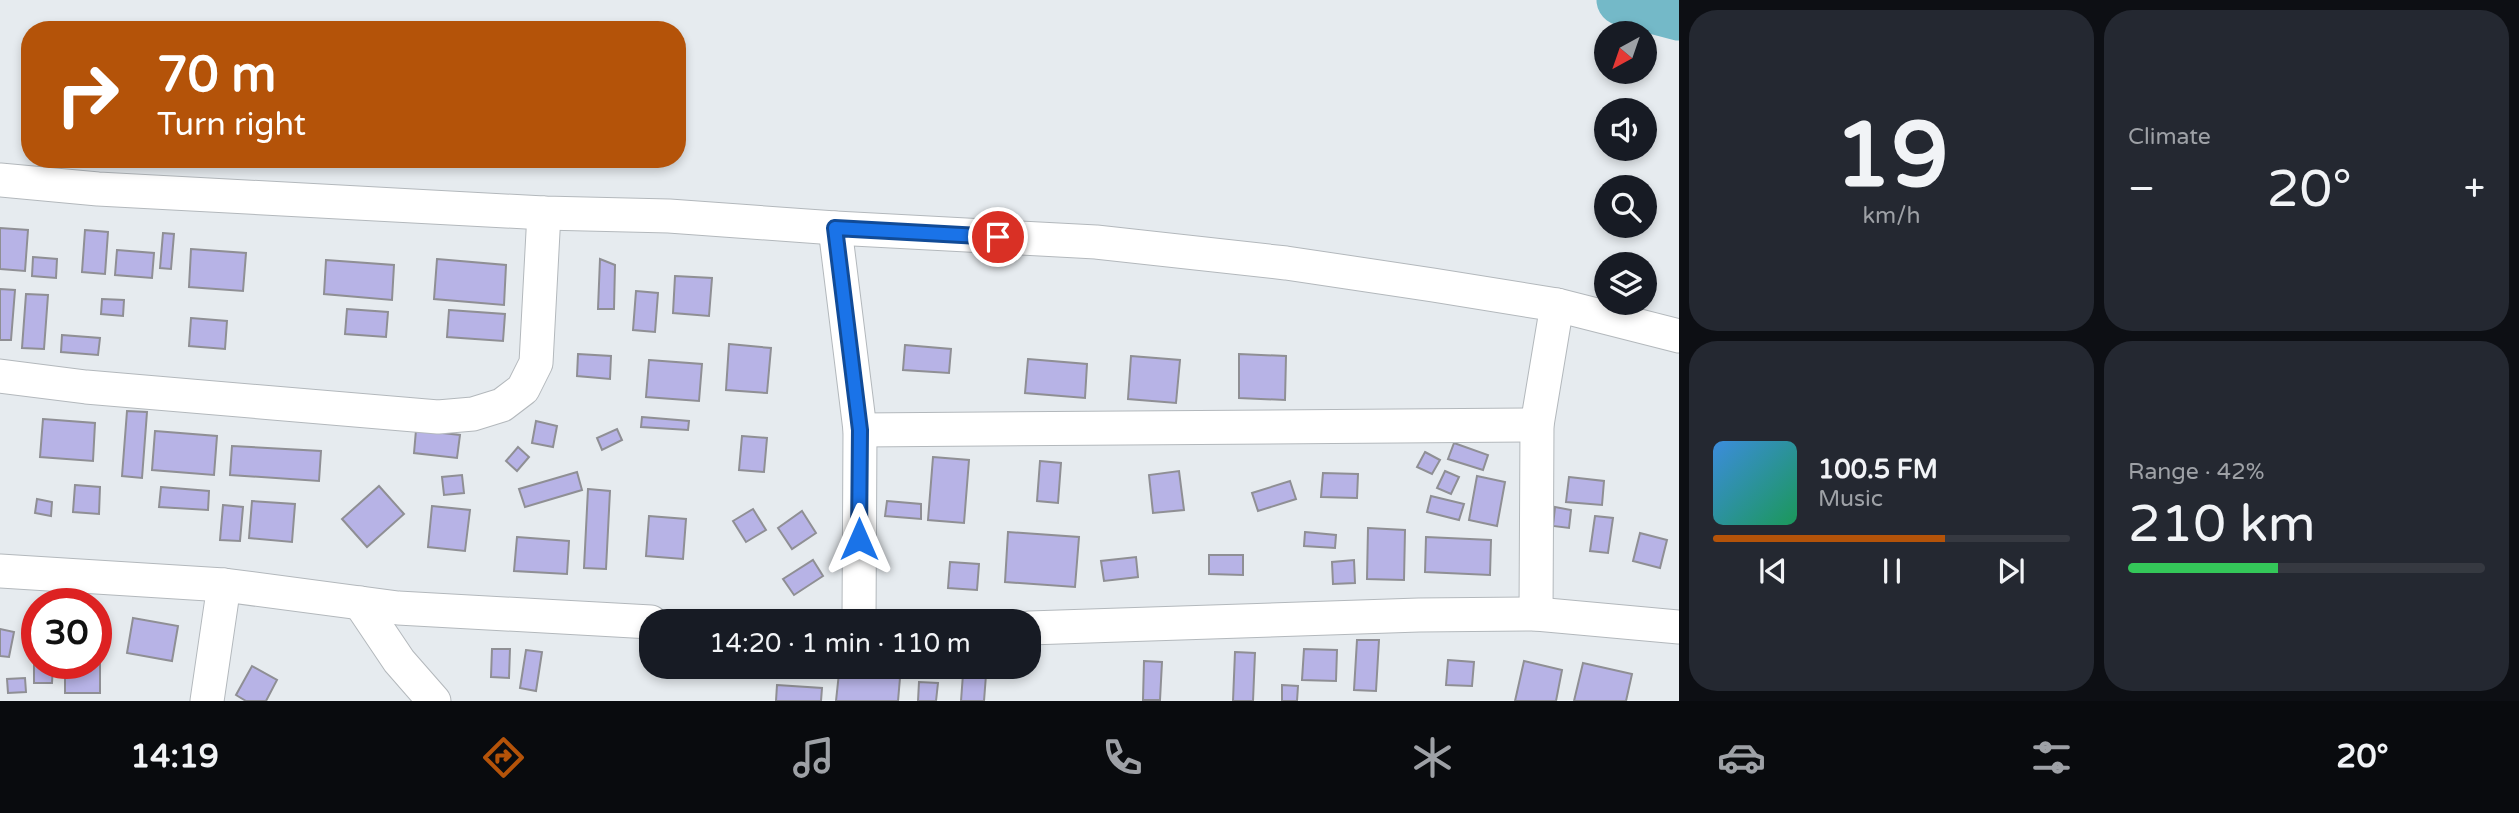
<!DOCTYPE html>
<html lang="en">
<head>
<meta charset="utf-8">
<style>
  body { margin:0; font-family:"Varela Round",sans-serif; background:#242831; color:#f1f3f6; height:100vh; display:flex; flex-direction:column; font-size:26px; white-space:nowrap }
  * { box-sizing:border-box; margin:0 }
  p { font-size:23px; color:#9ea1a6 }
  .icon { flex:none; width:38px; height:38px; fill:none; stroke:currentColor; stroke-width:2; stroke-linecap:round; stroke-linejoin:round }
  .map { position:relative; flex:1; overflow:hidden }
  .side { display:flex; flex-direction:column; gap:10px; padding:10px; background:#0d0f14; width:840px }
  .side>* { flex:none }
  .top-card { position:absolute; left:21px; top:21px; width:665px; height:147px; border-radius:28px; box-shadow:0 4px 10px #0003; background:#b45309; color:#fff; overflow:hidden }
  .needle { width:46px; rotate:220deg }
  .tools { position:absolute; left:1594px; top:21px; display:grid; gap:14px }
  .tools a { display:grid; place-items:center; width:63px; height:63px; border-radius:50%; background:#171b24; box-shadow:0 4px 10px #0003; font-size:35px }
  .speed { position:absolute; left:21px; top:588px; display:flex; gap:14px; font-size:35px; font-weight:700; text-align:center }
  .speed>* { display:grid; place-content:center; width:91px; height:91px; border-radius:50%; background:#171b24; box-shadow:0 4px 10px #0003; line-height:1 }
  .speed .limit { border:10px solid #d22; background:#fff; color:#111 }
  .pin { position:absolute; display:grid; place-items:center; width:60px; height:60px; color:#fff; margin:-30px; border:4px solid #fff; border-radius:50%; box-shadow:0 2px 7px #0007 }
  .me { position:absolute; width:77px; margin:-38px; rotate:0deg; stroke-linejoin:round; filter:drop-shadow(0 0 5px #0008) }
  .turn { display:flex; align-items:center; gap:24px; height:147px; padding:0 21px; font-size:32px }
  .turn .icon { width:91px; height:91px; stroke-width:2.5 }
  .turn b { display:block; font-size:49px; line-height:60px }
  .big { font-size:52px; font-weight:600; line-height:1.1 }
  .side .card { flex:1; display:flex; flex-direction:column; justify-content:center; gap:10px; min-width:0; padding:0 24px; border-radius:28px; background:#242831 }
  .side .dial { align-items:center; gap:0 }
  .dial b { font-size:91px; line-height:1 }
  .song { display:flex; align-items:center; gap:21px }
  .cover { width:84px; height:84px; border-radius:10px; background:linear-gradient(135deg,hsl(210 70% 55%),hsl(150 70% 35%)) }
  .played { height:7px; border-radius:4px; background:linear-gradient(90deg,#b45309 65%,#363941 65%) }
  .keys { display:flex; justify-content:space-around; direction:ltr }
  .heat { display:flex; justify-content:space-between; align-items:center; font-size:38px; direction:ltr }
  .charge { height:10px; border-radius:5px; background:linear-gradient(90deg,#34c759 42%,#363941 0) }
  .side .tiles { flex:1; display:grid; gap:10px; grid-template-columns:repeat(2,1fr) }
  .trip { position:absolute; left:639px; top:609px; width:402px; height:70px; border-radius:28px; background:#171b24; box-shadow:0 4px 10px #0003; font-weight:600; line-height:70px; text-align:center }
  .tab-bar { display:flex; height:112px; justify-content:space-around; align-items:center; background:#090b0e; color:#9ea1a6 }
  .tab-bar .icon { width:49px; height:49px }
  .tab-bar .selected { color:#b45309 }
  .tab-bar b { font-size:32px; color:#f1f3f6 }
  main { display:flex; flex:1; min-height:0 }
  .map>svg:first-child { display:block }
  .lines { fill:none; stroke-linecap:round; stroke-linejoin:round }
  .river { stroke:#74b9c8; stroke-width:51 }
  .building { fill:#b7b3e6; stroke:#8f8f94; stroke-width:2 }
  .street-casing { stroke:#b3b8bc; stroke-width:35 }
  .street { stroke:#fff; stroke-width:33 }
  .route-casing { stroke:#114b97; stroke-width:18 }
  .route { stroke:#1a73e8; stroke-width:12 }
</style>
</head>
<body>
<main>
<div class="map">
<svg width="1679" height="701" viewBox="0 0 1679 701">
  <rect width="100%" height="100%" fill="#e6ebef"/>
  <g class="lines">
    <path class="river" d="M 1622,0 L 1679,15"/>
  </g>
  <g class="building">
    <path d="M 0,228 L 28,230 L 25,271 L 0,269 Z"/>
    <path d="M 85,230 L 108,232 L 105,274 L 82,272 Z"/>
    <path d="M 163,233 L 174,234 L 171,269 L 160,268 Z"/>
    <path d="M 191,249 L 246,253 L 243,291 L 189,287 Z"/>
    <path d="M 117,250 L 154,253 L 152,278 L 115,275 Z"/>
    <path d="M 33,257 L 57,259 L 56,278 L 32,276 Z"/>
    <path d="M 437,259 L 506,265 L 504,305 L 434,299 Z"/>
    <path d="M 600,259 L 615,265 L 614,309 L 598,309 Z"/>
    <path d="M 326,260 L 394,265 L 392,300 L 324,294 Z"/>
    <path d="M 675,276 L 712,278 L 709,316 L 673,313 Z"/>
    <path d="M 0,289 L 15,290 L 11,340 L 0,340 Z"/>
    <path d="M 636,291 L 658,293 L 655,332 L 633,330 Z"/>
    <path d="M 26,294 L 48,295 L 44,349 L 22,348 Z"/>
    <path d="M 102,299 L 124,300 L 123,316 L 101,314 Z"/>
    <path d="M 347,309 L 388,312 L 386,337 L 345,334 Z"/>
    <path d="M 449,310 L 505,314 L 503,341 L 447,337 Z"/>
    <path d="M 191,318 L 227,321 L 225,349 L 189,346 Z"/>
    <path d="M 62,335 L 100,338 L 98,355 L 61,352 Z"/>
    <path d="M 729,344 L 771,348 L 767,393 L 726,390 Z"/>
    <path d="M 905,345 L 951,349 L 949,373 L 903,370 Z"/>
    <path d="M 578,354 L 611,356 L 610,379 L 577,376 Z"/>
    <path d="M 1239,354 L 1286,356 L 1285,400 L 1239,398 Z"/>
    <path d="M 1131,356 L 1180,360 L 1176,403 L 1128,399 Z"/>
    <path d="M 1028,359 L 1087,364 L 1085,398 L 1025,393 Z"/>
    <path d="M 649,360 L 702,364 L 699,401 L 646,397 Z"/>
    <path d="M 127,411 L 147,412 L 142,478 L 122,476 Z"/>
    <path d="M 642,417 L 689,421 L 688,430 L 641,427 Z"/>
    <path d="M 43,419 L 95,423 L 93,461 L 40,457 Z"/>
    <path d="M 536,421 L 557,426 L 553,447 L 532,443 Z"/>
    <path d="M 617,429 L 622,440 L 602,450 L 597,438 Z"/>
    <path d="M 416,430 L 460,435 L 457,458 L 414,453 Z"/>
    <path d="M 155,431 L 217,436 L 214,475 L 152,470 Z"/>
    <path d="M 742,436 L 767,438 L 764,472 L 739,470 Z"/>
    <path d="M 1454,443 L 1488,455 L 1483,470 L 1448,459 Z"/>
    <path d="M 232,446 L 321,451 L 319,481 L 230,475 Z"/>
    <path d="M 518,447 L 529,457 L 517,471 L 506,461 Z"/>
    <path d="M 1425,452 L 1440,460 L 1432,474 L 1417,467 Z"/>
    <path d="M 933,457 L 969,460 L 964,523 L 928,520 Z"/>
    <path d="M 1040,461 L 1061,463 L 1058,503 L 1037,501 Z"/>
    <path d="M 1179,471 L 1184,510 L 1153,513 L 1149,475 Z"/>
    <path d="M 1445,471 L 1459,477 L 1451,494 L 1437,488 Z"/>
    <path d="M 577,472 L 582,490 L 525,507 L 519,489 Z"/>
    <path d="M 1323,473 L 1358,474 L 1357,498 L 1321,497 Z"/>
    <path d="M 462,475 L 464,493 L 444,495 L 442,477 Z"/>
    <path d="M 1477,476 L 1505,482 L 1497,526 L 1469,520 Z"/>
    <path d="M 1569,477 L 1604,481 L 1602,505 L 1566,502 Z"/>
    <path d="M 1290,481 L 1296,499 L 1258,511 L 1252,493 Z"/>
    <path d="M 75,485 L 100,487 L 99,514 L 73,512 Z"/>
    <path d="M 379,486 L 404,514 L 367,547 L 342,519 Z"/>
    <path d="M 161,487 L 209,491 L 208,510 L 159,507 Z"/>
    <path d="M 588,489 L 610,491 L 606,569 L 584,568 Z"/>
    <path d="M 1431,496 L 1464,504 L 1459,520 L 1427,512 Z"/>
    <path d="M 37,499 L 52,502 L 51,516 L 35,513 Z"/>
    <path d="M 252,501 L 295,504 L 292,542 L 249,538 Z"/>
    <path d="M 887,501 L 921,504 L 921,519 L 885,516 Z"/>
    <path d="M 223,505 L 243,507 L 240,541 L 220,540 Z"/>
    <path d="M 432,506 L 470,510 L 465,551 L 428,547 Z"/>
    <path d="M 1555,507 L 1571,510 L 1569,528 L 1553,526 Z"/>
    <path d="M 753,509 L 766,530 L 746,542 L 733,521 Z"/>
    <path d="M 802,511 L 816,533 L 792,549 L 778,528 Z"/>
    <path d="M 649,516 L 686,519 L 683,559 L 646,556 Z"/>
    <path d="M 1595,516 L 1613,518 L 1608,553 L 1590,551 Z"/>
    <path d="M 1368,528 L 1405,530 L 1404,580 L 1367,579 Z"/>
    <path d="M 1008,532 L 1079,537 L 1075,587 L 1005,582 Z"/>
    <path d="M 1305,532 L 1336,535 L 1335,548 L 1304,546 Z"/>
    <path d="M 1640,533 L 1667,540 L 1660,568 L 1633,561 Z"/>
    <path d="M 517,537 L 569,541 L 567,574 L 514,571 Z"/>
    <path d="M 1426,537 L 1491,540 L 1490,575 L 1425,572 Z"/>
    <path d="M 1209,555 L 1243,555 L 1243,575 L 1209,574 Z"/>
    <path d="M 1136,557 L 1138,577 L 1104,581 L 1101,561 Z"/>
    <path d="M 813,560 L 823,576 L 794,595 L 783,579 Z"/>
    <path d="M 1354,560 L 1355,583 L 1333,584 L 1332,562 Z"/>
    <path d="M 950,562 L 979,564 L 977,590 L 948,588 Z"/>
    <path d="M 133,618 L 178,626 L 172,661 L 127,653 Z"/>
    <path d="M 96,626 L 100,626 L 100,693 L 65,693 L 65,663 L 96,663 Z"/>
    <path d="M 0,629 L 14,632 L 9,657 L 0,656 Z"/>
    <path d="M 1357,640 L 1379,640 L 1376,691 L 1354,690 Z"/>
    <path d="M 492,649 L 510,649 L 509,678 L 491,677 Z"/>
    <path d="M 1304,649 L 1337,650 L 1336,681 L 1302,680 Z"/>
    <path d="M 526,650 L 542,652 L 536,691 L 520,688 Z"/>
    <path d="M 1235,652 L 1255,653 L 1253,701 L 1233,701 Z"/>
    <path d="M 1448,660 L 1474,662 L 1472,686 L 1446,685 Z"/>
    <path d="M 1144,661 L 1162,662 L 1160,700 L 1143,700 Z"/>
    <path d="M 1524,661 L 1562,670 L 1556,701 L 1515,701 Z"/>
    <path d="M 1583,663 L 1632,674 L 1626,701 L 1574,701 Z"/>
    <path d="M 34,664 L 53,664 L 52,683 L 34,683 Z"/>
    <path d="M 252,666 L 277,680 L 266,701 L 246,701 L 236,695 Z"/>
    <path d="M 839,673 L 900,678 L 898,701 L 836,701 Z"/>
    <path d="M 963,674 L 986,675 L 984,701 L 961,701 Z"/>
    <path d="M 25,678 L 26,692 L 8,693 L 7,679 Z"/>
    <path d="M 919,682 L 938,683 L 936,701 L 918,701 Z"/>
    <path d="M 777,685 L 822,688 L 821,701 L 776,701 Z"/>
    <path d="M 1282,685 L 1298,686 L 1297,701 L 1282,701 Z"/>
  </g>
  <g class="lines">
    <defs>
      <g id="street">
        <path d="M 0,180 L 98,189 L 544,213 L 669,216 L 835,228 L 1096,242 L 1286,263 L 1433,285 L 1557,305 L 1679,336"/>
        <path d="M 835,228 L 860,430 L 859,621"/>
        <path d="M 0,376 L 86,387 L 438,417 L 473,414 L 502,405 L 523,389 L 536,363 L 544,213"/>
        <path d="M 860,430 L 1537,425"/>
        <path d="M 0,571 L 224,585 L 398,608 L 651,622"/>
        <path d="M 360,603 L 399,661 L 434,701"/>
        <path d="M 1536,614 L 1537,425 L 1557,305"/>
        <path d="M 1029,628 L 1419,615 L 1536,614 L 1679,627"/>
        <path d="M 207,701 L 224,585"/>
      </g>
    </defs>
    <use href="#street" class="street-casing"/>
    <use href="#street" class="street"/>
  </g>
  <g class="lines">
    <defs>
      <path id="route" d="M 859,539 L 860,430 L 835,228 L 998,237"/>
    </defs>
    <use href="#route" class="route-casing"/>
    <use href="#route" class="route"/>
  </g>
</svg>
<div class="tools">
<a><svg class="needle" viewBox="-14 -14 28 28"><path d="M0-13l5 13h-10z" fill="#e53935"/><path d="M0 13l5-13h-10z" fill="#9ea1a6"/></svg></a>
<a><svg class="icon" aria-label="sound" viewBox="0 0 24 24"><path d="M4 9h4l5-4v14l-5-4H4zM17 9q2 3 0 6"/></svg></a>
<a><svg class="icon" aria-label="search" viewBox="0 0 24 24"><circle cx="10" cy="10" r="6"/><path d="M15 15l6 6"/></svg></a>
<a><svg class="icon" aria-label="layers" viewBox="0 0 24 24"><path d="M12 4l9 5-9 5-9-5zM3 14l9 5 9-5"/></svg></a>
</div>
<div class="speed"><div class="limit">30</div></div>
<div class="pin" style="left:998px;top:237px;background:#d93025"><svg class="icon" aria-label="arrive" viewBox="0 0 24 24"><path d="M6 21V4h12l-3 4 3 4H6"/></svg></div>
<svg class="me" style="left:859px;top:539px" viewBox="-20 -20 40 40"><path d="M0-17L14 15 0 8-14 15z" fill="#1a73e8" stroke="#fff" stroke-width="4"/></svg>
<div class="trip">14:20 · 1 min · 110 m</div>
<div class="top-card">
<div class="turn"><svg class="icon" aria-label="right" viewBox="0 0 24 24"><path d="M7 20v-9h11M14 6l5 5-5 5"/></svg><div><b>70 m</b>Turn right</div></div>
</div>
</div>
<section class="side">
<div class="tiles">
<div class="card dial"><b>19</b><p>km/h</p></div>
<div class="card"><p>Climate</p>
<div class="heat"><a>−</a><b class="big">20°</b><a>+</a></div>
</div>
<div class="card">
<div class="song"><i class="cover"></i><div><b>100.5 FM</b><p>Music</p></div></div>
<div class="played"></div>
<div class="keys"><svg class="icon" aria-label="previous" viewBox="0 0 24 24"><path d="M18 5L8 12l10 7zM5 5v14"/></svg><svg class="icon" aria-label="pause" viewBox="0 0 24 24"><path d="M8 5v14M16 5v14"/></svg><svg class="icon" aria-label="next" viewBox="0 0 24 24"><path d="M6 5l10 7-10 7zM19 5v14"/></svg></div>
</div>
<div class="card"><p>Range · 42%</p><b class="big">210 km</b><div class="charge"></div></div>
</div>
</section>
</main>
<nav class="tab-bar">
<b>14:19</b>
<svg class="icon selected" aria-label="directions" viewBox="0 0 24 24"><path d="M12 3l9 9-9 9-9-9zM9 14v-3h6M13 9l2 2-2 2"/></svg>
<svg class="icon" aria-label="music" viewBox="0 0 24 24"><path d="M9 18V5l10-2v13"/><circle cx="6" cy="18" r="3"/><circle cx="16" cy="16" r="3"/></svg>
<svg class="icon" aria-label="phone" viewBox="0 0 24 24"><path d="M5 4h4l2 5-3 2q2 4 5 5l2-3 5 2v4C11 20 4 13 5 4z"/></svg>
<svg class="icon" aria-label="climate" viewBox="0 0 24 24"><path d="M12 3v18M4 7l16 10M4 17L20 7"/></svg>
<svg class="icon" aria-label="car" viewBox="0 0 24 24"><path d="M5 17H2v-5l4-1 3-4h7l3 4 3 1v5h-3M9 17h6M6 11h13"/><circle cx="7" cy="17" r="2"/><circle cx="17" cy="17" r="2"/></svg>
<svg class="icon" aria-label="filters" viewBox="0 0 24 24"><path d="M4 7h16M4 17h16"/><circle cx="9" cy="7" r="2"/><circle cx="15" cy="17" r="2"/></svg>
<b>20°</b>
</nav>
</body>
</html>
